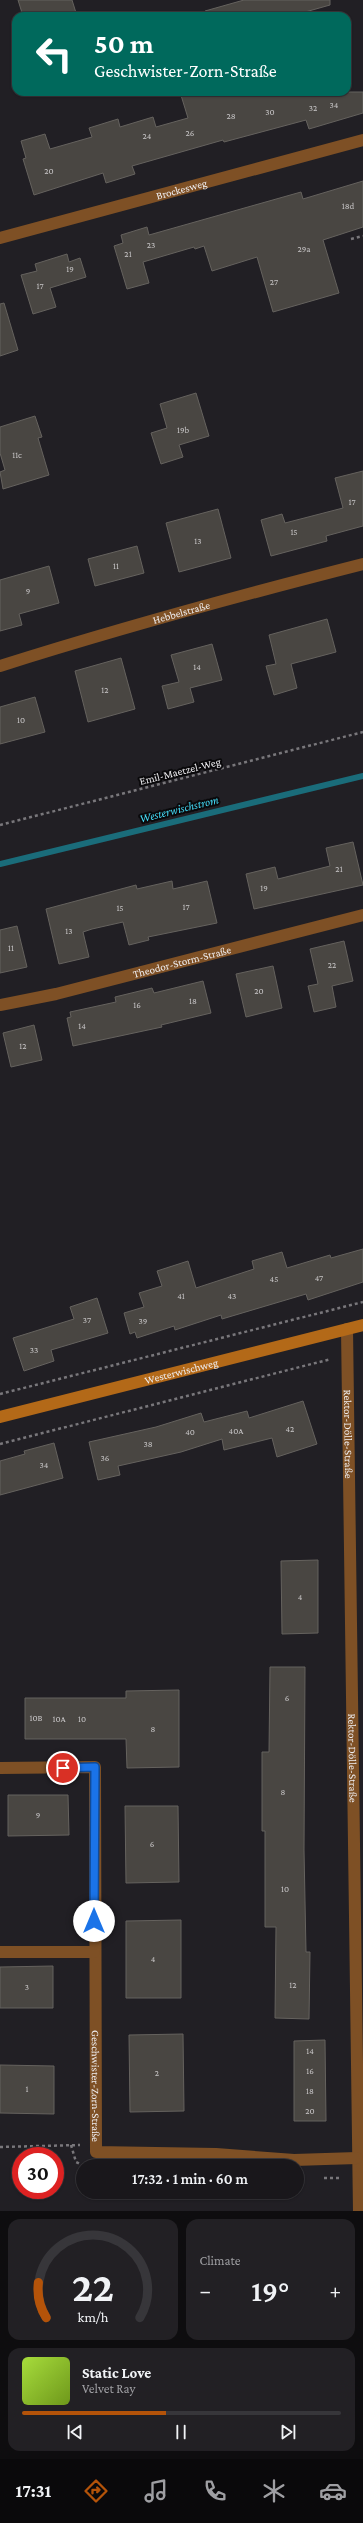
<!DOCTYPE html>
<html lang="en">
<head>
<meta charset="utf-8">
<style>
  body { margin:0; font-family:"Crimson Pro",serif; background:#222024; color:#f1f3f6; height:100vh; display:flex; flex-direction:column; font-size:15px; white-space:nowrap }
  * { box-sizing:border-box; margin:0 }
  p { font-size:13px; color:#9f9fa3 }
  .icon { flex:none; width:22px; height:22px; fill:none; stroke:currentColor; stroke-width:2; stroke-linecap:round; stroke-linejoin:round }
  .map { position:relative; height:2211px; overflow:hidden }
  .details { display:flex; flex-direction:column; gap:8px; padding:8px; background:#0e0d0f; flex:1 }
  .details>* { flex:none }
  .banner { position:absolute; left:12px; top:12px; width:339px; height:84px; border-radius:12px; box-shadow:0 1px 3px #0004,0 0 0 1px #37363a; background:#00695c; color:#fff; overflow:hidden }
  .speed { position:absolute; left:12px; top:2147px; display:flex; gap:8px; font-size:20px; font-weight:700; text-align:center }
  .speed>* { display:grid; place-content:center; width:52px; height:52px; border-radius:50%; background:#19171b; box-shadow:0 1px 3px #0004,0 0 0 1px #37363a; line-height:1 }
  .speed .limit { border:6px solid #d22; background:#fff; color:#111 }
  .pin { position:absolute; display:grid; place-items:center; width:34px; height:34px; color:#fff; margin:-17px; border:2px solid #fff; border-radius:50%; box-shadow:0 1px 4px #0007 }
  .me { position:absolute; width:44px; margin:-22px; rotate:0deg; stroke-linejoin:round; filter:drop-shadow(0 0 3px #0008) }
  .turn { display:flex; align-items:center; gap:14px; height:84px; padding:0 16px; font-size:18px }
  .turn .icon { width:52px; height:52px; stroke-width:2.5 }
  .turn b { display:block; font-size:28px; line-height:34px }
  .big { font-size:30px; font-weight:600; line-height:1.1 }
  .details .tile { flex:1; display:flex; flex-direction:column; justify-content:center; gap:6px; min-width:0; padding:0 14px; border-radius:12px; background:#222024 }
  .details .dial { align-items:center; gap:0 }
  .dial svg { height:104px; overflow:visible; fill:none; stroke:#37363a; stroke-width:7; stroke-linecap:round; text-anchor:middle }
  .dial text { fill:#f1f3f6; stroke:none }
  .song { display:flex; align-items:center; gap:12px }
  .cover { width:48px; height:48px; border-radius:6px; background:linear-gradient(135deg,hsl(80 70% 55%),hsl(80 70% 35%)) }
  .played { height:4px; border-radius:2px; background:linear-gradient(90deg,#b45309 45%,#37363a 45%) }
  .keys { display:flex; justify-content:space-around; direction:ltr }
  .heat { display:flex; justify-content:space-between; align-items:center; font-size:22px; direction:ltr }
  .details .tiles { flex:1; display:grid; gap:8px; grid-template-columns:1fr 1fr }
  .tile:last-child { grid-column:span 2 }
  .trip { position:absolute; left:76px; top:2159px; width:228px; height:40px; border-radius:20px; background:#19171b; box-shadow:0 1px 3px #0004,0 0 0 1px #37363a; font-weight:600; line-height:40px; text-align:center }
  .tabs { display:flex; height:64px; justify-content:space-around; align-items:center; background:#0a090b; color:#9f9fa3 }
  .tabs .icon { width:28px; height:28px }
  .tabs .selected { color:#b45309 }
  .tabs b { font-size:18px; color:#f1f3f6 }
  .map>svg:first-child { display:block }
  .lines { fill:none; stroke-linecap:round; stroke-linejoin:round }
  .stream { stroke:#1a6c7a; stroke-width:6 }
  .building { fill:#494642; stroke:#65625e }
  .path { stroke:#79777b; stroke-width:2.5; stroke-dasharray:3 3; stroke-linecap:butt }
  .street { stroke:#7e5025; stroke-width:12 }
  .secondary { stroke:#b36918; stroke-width:12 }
  .route-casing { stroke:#114b97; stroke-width:10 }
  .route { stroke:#1a73e8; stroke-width:7 }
  .labels { text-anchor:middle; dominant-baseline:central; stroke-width:4; stroke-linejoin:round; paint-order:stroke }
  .number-label { font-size:9px; fill:#c6c4c5 }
  .street-label { font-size:11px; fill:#efeef1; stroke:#0a090b }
  .water-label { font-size:12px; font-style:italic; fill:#44d9f5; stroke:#0a090b }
</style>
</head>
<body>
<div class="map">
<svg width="363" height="2211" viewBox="0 0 363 2211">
  <rect width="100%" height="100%" fill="#211f24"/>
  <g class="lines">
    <path class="stream" d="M 0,864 L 363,776"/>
  </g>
  <g class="building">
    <path d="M 18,0 L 72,0 L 77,16 L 23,16 Z"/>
    <path d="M 244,0 L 330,0 L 330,5 L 291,16 L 206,16 L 205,11 Z"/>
    <path d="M 180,92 L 363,92 L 363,113 L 309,129 L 306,120 L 224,142 L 223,140 L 132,166 L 135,174 L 106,183 L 103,173 L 34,195 L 23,159 L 26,158 L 21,141 L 45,134 L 50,149 L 92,137 L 89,128 L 118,119 L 120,127 L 153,117 L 156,127 L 188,118 Z"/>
    <path d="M 363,181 L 363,227 L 323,240 L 339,293 L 273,312 L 257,257 L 212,271 L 204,246 L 195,249 L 194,247 L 143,262 L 149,283 L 127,289 L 114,246 L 123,243 L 121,235 L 147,227 L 149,235 L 301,192 L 303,199 Z"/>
    <path d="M 67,254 L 69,262 L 80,258 L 86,277 L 50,288 L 56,307 L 33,314 L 21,275 L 37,271 L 35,264 Z"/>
    <path d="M 4,303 L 18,350 L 0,356 L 0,304 Z"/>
    <path d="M 196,393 L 209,436 L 179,445 L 183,457 L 161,464 L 151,433 L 167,428 L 160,404 Z"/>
    <path d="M 35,416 L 42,437 L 38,438 L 49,475 L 3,489 L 0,472 L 5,470 L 0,453 L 0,427 Z"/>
    <path d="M 363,471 L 363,526 L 326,536 L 327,541 L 271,556 L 261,520 L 282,514 L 285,523 L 343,508 L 335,478 Z"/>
    <path d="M 218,509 L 231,558 L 179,572 L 166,523 Z"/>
    <path d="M 137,546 L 144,573 L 95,586 L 88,559 Z"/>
    <path d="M 49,566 L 59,603 L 19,614 L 22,625 L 0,631 L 0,580 Z"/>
    <path d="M 327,619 L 336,652 L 291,664 L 297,688 L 274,695 L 266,666 L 276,664 L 269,635 Z"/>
    <path d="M 212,644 L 222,680 L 190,688 L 194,702 L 168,709 L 162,686 L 179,682 L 171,655 Z"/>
    <path d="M 121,658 L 135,709 L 88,722 L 75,671 Z"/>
    <path d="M 35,697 L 45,732 L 0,744 L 0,707 Z"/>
    <path d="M 353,842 L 363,885 L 254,909 L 246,874 L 275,867 L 278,879 L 330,866 L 326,848 Z"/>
    <path d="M 172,881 L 173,889 L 207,881 L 217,923 L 148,937 L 149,940 L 129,945 L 123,922 L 92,929 L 83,932 L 89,957 L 59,964 L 46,909 L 136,885 L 137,889 Z"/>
    <path d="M 17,926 L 27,967 L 0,973 L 0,930 Z"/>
    <path d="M 344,941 L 353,981 L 332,986 L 336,1007 L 314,1012 L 308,986 L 318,984 L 310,949 Z"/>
    <path d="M 273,966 L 282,1008 L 246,1017 L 236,974 Z"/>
    <path d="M 203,981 L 211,1013 L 161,1025 L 162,1027 L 73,1046 L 67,1018 L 71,1017 L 70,1012 L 116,1002 L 115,997 L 152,988 L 154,993 Z"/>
    <path d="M 34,1025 L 42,1060 L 11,1067 L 3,1033 Z"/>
    <path d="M 363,1249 L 363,1282 L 308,1300 L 306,1294 L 222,1319 L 221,1315 L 175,1330 L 174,1326 L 137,1338 L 135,1332 L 130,1334 L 124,1313 L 144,1307 L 139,1293 L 162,1286 L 157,1271 L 188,1261 L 196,1288 L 254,1269 L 252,1261 L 282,1252 L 287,1268 L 330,1255 L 331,1258 Z"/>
    <path d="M 97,1298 L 108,1333 L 51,1350 L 54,1361 L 24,1371 L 13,1338 L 74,1319 L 70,1307 Z"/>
    <path d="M 303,1401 L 317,1444 L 277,1457 L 272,1438 L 224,1450 L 222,1439 L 181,1452 L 118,1466 L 120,1475 L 98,1480 L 89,1442 L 156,1427 L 201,1413 L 204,1422 L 247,1411 L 249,1418 Z"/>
    <path d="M 54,1443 L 63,1478 L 0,1495 L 0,1461 L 25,1454 L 24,1451 Z"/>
    <path d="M 318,1560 L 318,1633 L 282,1634 L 281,1561 Z"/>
    <path d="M 270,1667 L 305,1667 L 304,1850 L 306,1952 L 310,1952 L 309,2019 L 275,2018 L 276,1927 L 265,1927 L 265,1831 L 262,1831 L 262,1752 L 269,1752 Z"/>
    <path d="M 179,1690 L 179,1767 L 127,1768 L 126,1739 L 25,1739 L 25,1698 L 126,1698 L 126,1691 Z"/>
    <path d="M 8,1795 L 68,1795 L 69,1835 L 8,1836 Z"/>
    <path d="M 125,1806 L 178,1806 L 179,1882 L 126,1883 Z"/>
    <path d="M 181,1920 L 181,1998 L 126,1998 L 126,1921 Z"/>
    <path d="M 53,1966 L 53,2008 L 0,2008 L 0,1967 Z"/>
    <path d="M 183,2034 L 184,2111 L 130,2112 L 129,2035 Z"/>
    <path d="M 325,2040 L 326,2121 L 294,2121 L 294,2041 Z"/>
    <path d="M 0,2065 L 54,2066 L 54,2114 L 0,2113 Z"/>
  </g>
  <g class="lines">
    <g class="path">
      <path d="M 351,239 L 363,236"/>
      <path d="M 0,825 L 363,732"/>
      <path d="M 0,1394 L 363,1302"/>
      <path d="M 0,1444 L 331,1359"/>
      <path d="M 71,2145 L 76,2162 L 84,2166"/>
      <path d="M 0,2147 L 80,2145"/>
      <path d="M 324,2178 L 341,2178"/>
    </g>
    <g class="street">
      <path id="s1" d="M 0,238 L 363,140"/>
      <path id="s2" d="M 0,666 C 120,628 241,595 363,564"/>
      <path id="s3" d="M 0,1005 L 56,994 L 363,915"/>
      <path id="s4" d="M 347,1329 L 359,2211"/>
      <path id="s5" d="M 0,1768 L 95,1767 L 96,2152 L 216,2154 L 294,2160 L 357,2158"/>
      <path d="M 0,1952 L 94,1952"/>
    </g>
    <path class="secondary" id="s6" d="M 0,1417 L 363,1325"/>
  </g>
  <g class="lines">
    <defs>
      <path id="route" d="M 63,1768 L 95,1767 L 94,1921"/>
    </defs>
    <use href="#route" class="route-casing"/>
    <use href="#route" class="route"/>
  </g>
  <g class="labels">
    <g class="number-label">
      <text x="334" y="105">34</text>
      <text x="313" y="108">32</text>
      <text x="270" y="112">30</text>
      <text x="231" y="116">28</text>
      <text x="190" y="133">26</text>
      <text x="147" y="136">24</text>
      <text x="49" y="171">20</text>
      <text x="348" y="206">18d</text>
      <text x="151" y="245">23</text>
      <text x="304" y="249">29a</text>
      <text x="128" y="254">21</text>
      <text x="70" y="269">19</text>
      <text x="274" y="282">27</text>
      <text x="40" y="286">17</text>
      <text x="183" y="430">19b</text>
      <text x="17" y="455">11c</text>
      <text x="352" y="502">17</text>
      <text x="294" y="532">15</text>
      <text x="198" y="541">13</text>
      <text x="116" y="566">11</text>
      <text x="28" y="591">9</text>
      <text x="197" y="667">14</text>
      <text x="105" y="690">12</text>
      <text x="21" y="720">10</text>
      <text x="339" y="869">21</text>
      <text x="264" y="888">19</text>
      <text x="186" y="907">17</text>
      <text x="120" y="908">15</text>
      <text x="69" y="931">13</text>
      <text x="11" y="948">11</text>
      <text x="332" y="965">22</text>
      <text x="259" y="991">20</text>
      <text x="193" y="1001">18</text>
      <text x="137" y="1005">16</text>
      <text x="82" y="1026">14</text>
      <text x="23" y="1046">12</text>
      <text x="319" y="1278">47</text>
      <text x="274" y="1279">45</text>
      <text x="181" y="1296">41</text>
      <text x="232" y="1296">43</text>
      <text x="87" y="1320">37</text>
      <text x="143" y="1321">39</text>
      <text x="34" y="1350">33</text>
      <text x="290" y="1429">42</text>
      <text x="236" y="1431">40A</text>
      <text x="190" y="1432">40</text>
      <text x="148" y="1444">38</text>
      <text x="105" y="1458">36</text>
      <text x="44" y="1465">34</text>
      <text x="300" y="1597">4</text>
      <text x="287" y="1698">6</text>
      <text x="36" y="1718">10B</text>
      <text x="59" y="1719">10A</text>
      <text x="82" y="1719">10</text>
      <text x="153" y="1729">8</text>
      <text x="283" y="1792">8</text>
      <text x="38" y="1815">9</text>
      <text x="152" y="1844">6</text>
      <text x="285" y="1889">10</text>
      <text x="153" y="1959">4</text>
      <text x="293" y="1985">12</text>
      <text x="27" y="1987">3</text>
      <text x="310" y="2051">14</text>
      <text x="310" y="2071">16</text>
      <text x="157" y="2073">2</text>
      <text x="27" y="2089">1</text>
      <text x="310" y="2091">18</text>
      <text x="310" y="2111">20</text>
    </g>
    <g class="street-label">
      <text stroke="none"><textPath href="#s1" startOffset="188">Brockesweg</textPath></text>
      <text stroke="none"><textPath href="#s2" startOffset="189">Hebbelstraße</textPath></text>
      <text transform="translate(180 771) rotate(-14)">Emil-Maetzel-Weg</text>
      <text stroke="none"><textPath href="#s3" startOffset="187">Theodor-Storm-Straße</textPath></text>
      <text stroke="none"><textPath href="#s6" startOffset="187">Westerwischweg</textPath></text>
      <text stroke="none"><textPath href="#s4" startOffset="105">Rektor-Dölle-Straße</textPath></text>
      <text stroke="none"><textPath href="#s4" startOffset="429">Rektor-Dölle-Straße</textPath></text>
      <text stroke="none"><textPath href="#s5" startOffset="414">Geschwister-Zorn-Straße</textPath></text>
    </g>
    <g class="water-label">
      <text transform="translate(179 809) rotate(-14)">Westerwischstrom</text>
    </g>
  </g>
</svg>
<div class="speed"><div class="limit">30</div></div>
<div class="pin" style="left:63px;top:1768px;background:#d93025"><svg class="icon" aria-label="arrive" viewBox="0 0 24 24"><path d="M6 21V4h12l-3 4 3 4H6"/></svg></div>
<svg class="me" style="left:94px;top:1921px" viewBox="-20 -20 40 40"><circle r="19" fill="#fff"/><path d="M0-13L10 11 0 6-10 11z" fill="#1a73e8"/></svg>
<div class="trip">17:32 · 1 min · 60 m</div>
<div class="banner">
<div class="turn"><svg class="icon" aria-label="left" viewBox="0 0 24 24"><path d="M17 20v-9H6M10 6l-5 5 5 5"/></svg><div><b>50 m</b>Geschwister-Zorn-Straße</div></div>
</div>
</div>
<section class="details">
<div class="tiles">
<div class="tile dial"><svg viewBox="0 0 100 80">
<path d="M14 69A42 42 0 1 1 86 69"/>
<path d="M14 69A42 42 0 0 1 8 42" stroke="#b45309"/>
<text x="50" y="56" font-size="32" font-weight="700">22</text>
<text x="50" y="72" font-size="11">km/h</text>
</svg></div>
<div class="tile"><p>Climate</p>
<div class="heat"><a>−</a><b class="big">19°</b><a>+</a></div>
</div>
<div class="tile">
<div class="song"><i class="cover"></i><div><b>Static Love</b><p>Velvet Ray</p></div></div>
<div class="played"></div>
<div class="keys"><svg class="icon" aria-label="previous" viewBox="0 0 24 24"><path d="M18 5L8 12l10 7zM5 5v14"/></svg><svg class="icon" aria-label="pause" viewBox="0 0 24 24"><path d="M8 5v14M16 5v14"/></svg><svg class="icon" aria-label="next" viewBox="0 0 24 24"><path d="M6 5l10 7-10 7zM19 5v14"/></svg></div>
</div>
</div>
</section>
<nav class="tabs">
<b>17:31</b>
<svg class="icon selected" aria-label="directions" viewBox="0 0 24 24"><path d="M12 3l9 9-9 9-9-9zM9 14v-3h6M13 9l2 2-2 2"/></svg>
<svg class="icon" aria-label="music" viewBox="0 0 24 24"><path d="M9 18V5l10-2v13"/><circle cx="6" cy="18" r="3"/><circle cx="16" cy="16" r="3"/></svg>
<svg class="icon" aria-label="phone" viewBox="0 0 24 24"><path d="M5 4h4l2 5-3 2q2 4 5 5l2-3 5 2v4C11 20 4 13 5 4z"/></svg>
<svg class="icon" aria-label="climate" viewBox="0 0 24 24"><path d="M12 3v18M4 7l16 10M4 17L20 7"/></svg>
<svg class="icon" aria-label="car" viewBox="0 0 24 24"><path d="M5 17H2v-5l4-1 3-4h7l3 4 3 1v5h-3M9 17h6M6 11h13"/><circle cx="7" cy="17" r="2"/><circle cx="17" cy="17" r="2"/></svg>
</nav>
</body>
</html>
